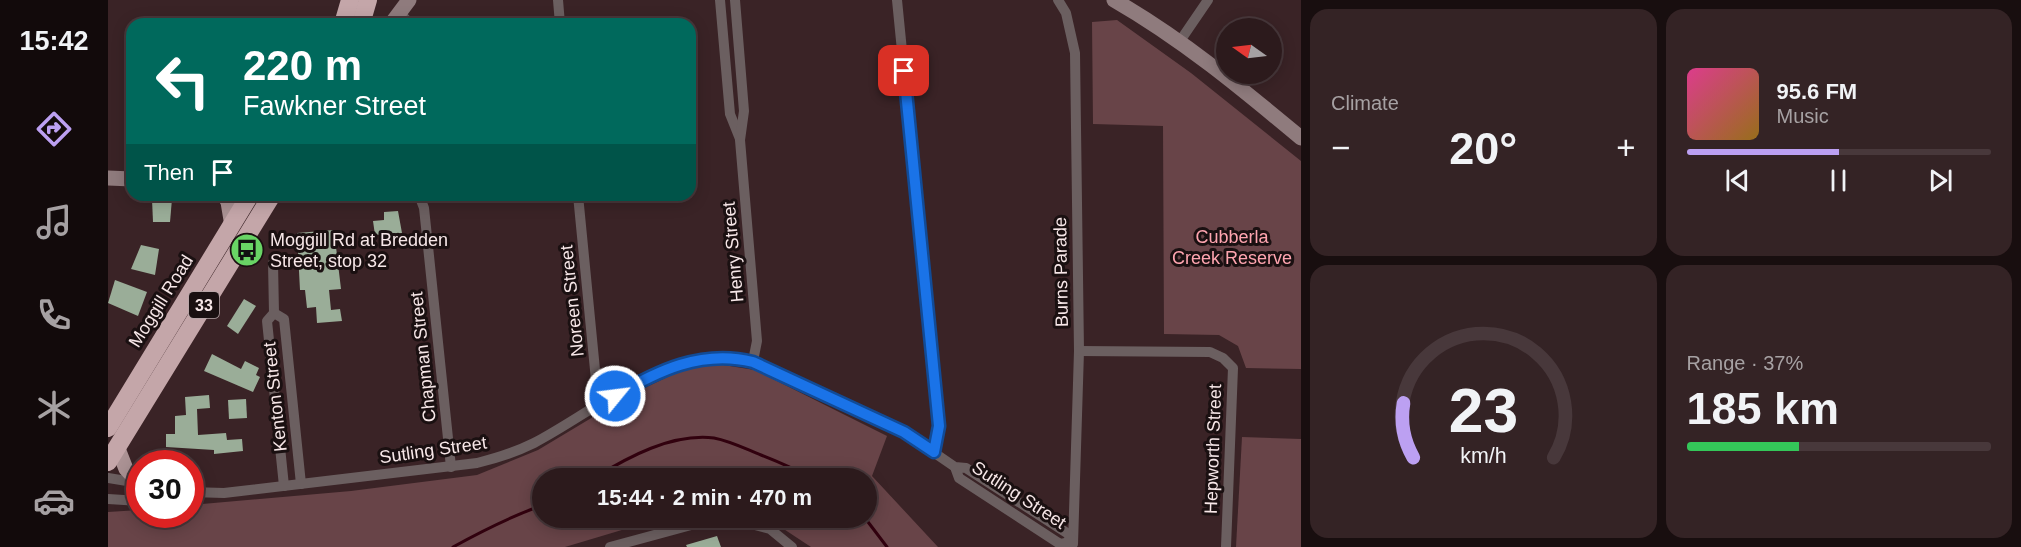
<!DOCTYPE html>
<html lang="en">
<head>
<meta charset="utf-8">
<style>
  body { margin:0; font-family:Helvetica,sans-serif; background:#342325; color:#f1f3f6; height:100vh; display:flex; flex-direction:column; font-size:22px; white-space:nowrap }
  * { box-sizing:border-box; margin:0 }
  p { font-size:20px; color:#a6a1a3 }
  .icon { flex:none; width:33px; height:33px; fill:none; stroke:currentColor; stroke-width:2; stroke-linecap:round; stroke-linejoin:round }
  .map { position:relative; flex:1; overflow:hidden }
  .drawer { display:flex; flex-direction:column; gap:9px; padding:9px; background:#180e0f; width:720px }
  .drawer>* { flex:none }
  .top-card { position:absolute; left:18px; top:18px; width:570px; height:183px; border-radius:18px; box-shadow:0 3px 15px #0003,0 0 0 2px #48383b; background:#00695c; color:#fff; overflow:hidden }
  .needle { width:39px; rotate:284deg }
  .buttons { position:absolute; left:1108px; top:18px; display:grid; gap:12px }
  .buttons a { display:grid; place-items:center; width:66px; height:66px; border-radius:50%; background:#2c1a1c; box-shadow:0 3px 15px #0003,0 0 0 2px #48383b; font-size:30px }
  .speed { position:absolute; left:18px; top:450px; display:flex; gap:12px; font-size:30px; font-weight:700; text-align:center }
  .speed>* { display:grid; place-content:center; width:78px; height:78px; border-radius:50%; background:#2c1a1c; box-shadow:0 3px 15px #0003,0 0 0 2px #48383b; line-height:1 }
  .speed .limit { border:9px solid #d22; background:#fff; color:#111 }
  .pin { position:absolute; display:grid; place-items:center; width:51px; height:51px; color:#fff; margin:-26px; border-radius:12px; box-shadow:0 3px 9px #0006 }
  .me { position:absolute; width:66px; margin:-33px; rotate:61deg; stroke-linejoin:round; filter:drop-shadow(0 0 4px #0008) }
  .turn { display:flex; align-items:center; gap:21px; height:126px; padding:0 18px; font-size:27px }
  .turn .icon { width:78px; height:78px; stroke-width:2.5 }
  .turn b { display:block; font-size:42px; line-height:51px }
  .then { display:flex; align-items:center; height:57px; padding:0 18px; background:#0003; gap:12px; font-size:22px }
  .big { font-size:45px; font-weight:800; line-height:1.1 }
  .drawer .tile { flex:1; display:flex; flex-direction:column; justify-content:center; gap:9px; min-width:0; padding:0 21px; border-radius:18px; background:#342325 }
  .drawer .dial { align-items:center; gap:0 }
  .dial svg { height:156px; overflow:visible; fill:none; stroke:#48383b; stroke-width:7; stroke-linecap:round; text-anchor:middle }
  .dial text { fill:#f1f3f6; stroke:none }
  .song { display:flex; align-items:center; gap:18px }
  .cover { width:72px; height:72px; border-radius:9px; background:linear-gradient(135deg,hsl(330 70% 55%),hsl(40 70% 35%)) }
  .played { height:6px; border-radius:3px; background:linear-gradient(90deg,#bca0f2 50%,#48383b 50%) }
  .keys { display:flex; justify-content:space-around; direction:ltr }
  .heat { display:flex; justify-content:space-between; align-items:center; font-size:33px; direction:ltr }
  .charge { height:9px; border-radius:4px; background:linear-gradient(90deg,#34c759 37%,#48383b 0) }
  .drawer .tiles { flex:1; display:grid; gap:9px; grid-template-columns:repeat(2,1fr) }
  .trip { position:absolute; left:424px; top:468px; width:345px; height:60px; border-radius:30px; background:#2c1a1c; box-shadow:0 3px 15px #0003,0 0 0 2px #48383b; font-weight:800; line-height:60px; text-align:center }
  main { display:flex; flex:1; min-height:0 }
  .dock { display:flex; flex-direction:column; width:108px; justify-content:space-around; align-items:center; background:#120a0b; color:#a6a1a3 }
  .dock .icon { width:42px; height:42px }
  .dock .active { color:#bca0f2 }
  .dock b { font-size:27px; color:#f1f3f6 }
  .map>svg:first-child { display:block }
  .green { fill:#684448 }
  .lines { fill:none; stroke-linecap:round; stroke-linejoin:round }
  .stream { stroke:#31010e; stroke-width:3 }
  .building { fill:#9aad98 }
  .street { stroke:#6b5f60; stroke-width:10 }
  .secondary { stroke:#8f7b7d; stroke-width:15 }
  .primary { stroke:#ab9294; stroke-width:15 }
  .highway { stroke:#c4a6a9; stroke-width:18 }
  .route-casing { stroke:#114b97; stroke-width:15 }
  .route { stroke:#1a73e8; stroke-width:10 }
  .labels { text-anchor:middle; dominant-baseline:central; stroke-width:6; stroke-linejoin:round; paint-order:stroke }
  .shield { fill:#1a1011; stroke:#b5a6a8; stroke-width:1.5 }
  .shield-label { font-size:16px; font-weight:bold; fill:#f7e7e8 }
  .park-label { font-size:18px; fill:#ffa5b0; stroke:#1a1011 }
  .poi-label { font-size:18px; fill:#f7e7e8; stroke:#1a1011; text-anchor:start }
  .street-label { font-size:18px; fill:#f7e7e8; stroke:#1a1011 }
</style>
</head>
<body>
<main>
<nav class="dock">
<b>15:42</b>
<svg class="icon active" aria-label="directions" viewBox="0 0 24 24"><path d="M12 3l9 9-9 9-9-9zM9 14v-3h6M13 9l2 2-2 2"/></svg>
<svg class="icon" aria-label="music" viewBox="0 0 24 24"><path d="M9 18V5l10-2v13"/><circle cx="6" cy="18" r="3"/><circle cx="16" cy="16" r="3"/></svg>
<svg class="icon" aria-label="phone" viewBox="0 0 24 24"><path d="M5 4h4l2 5-3 2q2 4 5 5l2-3 5 2v4C11 20 4 13 5 4z"/></svg>
<svg class="icon" aria-label="climate" viewBox="0 0 24 24"><path d="M12 3v18M4 7l16 10M4 17L20 7"/></svg>
<svg class="icon" aria-label="car" viewBox="0 0 24 24"><path d="M5 17H2v-5l4-1 3-4h7l3 4 3 1v5h-3M9 17h6M6 11h13"/><circle cx="7" cy="17" r="2"/><circle cx="17" cy="17" r="2"/></svg>
</nav>
<div class="map">
<svg width="1193" height="547" viewBox="0 0 1193 547">
  <rect width="100%" height="100%" fill="#3a2326"/>
  <g class="green">
    <path d="M 1009,20 L 1083,73 L 1193,161 L 1193,369 L 1138,368 L 1130,346 L 1111,335 L 1056,334 L 1055,126 L 985,124 L 984,22 Z"/>
    <path d="M 609,364 L 647,370 L 779,436 L 764,476 L 830,547 L 703,547 L 659,518 L 759,518 L 759,478 L 435,478 L 435,518 L 554,518 L 457,547 L 0,547 L 0,512 L 31,510 L 32,514 L 82,514 L 83,505 L 243,491 L 369,475 L 430,450 L 520,396 L 574,370 Z"/>
    <path d="M 1134,437 L 1193,439 L 1193,547 L 1128,547 Z"/>
  </g>
  <g class="lines">
    <g class="stream">
      <path d="M 486,478 C 520,457 564,433 606,438 C 622,441 638,449 653,455 C 671,462 687,469 703,478"/>
      <path d="M 757,518 L 779,547"/>
      <path d="M 345,547 C 374,531 404,516 435,505"/>
    </g>
  </g>
  <g class="building">
    <path d="M 44,199 L 64,199 L 62,222 L 45,222 Z"/>
    <path d="M 290,211 L 294,233 L 267,235 L 265,221 L 276,220 L 276,212 Z"/>
    <path d="M 226,230 L 233,289 L 221,290 L 223,310 L 232,309 L 234,321 L 209,323 L 208,307 L 199,308 L 197,290 L 192,290 L 189,233 Z"/>
    <path d="M 33,245 L 51,249 L 47,275 L 23,269 Z"/>
    <path d="M 7,280 L 39,292 L 30,316 L 0,303 Z"/>
    <path d="M 136,299 L 148,306 L 130,334 L 119,326 Z"/>
    <path d="M 104,354 L 133,369 L 137,361 L 151,368 L 148,375 L 152,377 L 145,392 L 96,371 Z"/>
    <path d="M 101,395 L 102,408 L 89,409 L 90,435 L 118,433 L 119,440 L 134,439 L 135,451 L 106,454 L 106,450 L 58,447 L 58,434 L 67,434 L 67,416 L 78,415 L 77,397 Z"/>
    <path d="M 138,399 L 139,418 L 121,419 L 120,400 Z"/>
    <path d="M 609,536 L 613,547 L 579,547 L 578,545 Z"/>
  </g>
  <g class="lines">
    <g class="street">
      <path d="M 450,0 L 452,24"/>
      <path d="M 612,0 L 622,114 L 632,139"/>
      <path d="M 627,0 L 636,111 L 632,140 L 649,341 L 645,361"/>
      <path d="M 789,0 L 831,426 L 826,451"/>
      <path d="M 950,0 L 958,13 L 967,53 L 971,351 L 965,544"/>
      <path d="M 291,12 L 302,24"/>
      <path d="M 1072,41 L 1100,0"/>
      <path d="M 311,195 L 316,208 L 343,467"/>
      <path d="M 470,195 L 488,380 L 494,404"/>
      <path d="M 165,263 L 166,313"/>
      <path d="M 971,351 L 1102,352 L 1115,358 L 1125,368 L 1118,547"/>
      <path d="M 0,478 L 31,483"/>
      <path d="M 176,486 L 159,321 L 166,313 L 176,319 L 193,484"/>
      <path d="M 82,492 L 116,493 L 369,463 C 389,458 408,452 426,443 C 493,408 564,341 645,361 L 796,432 L 847,467 L 858,468 L 959,533 L 965,541 L 952,544 L 851,478 L 847,467"/>
      <path d="M 0,499 L 32,501"/>
      <path d="M 620,518 L 662,529 L 684,547"/>
      <path d="M 502,547 L 609,518"/>
    </g>
    <g class="secondary">
      <path d="M 1006,0 C 1074,39 1133,88 1193,138"/>
      <path d="M 283,24 L 301,0"/>
      <path d="M 0,178 L 24,179"/>
    </g>
    <g class="primary">
      <path d="M 116,195 L 120,202 L 124,226"/>
      <path d="M 9,446 L 18,469 L 31,483"/>
    </g>
    <g class="highway">
      <path d="M 235,24 L 242,0"/>
      <path d="M 253,24 L 260,0"/>
      <path d="M 0,428 L 142,195"/>
      <path d="M 0,462 L 164,195"/>
    </g>
  </g>
  <g class="lines">
    <defs>
      <path id="route" d="M 507,396 C 549,371 594,349 645,362 L 796,432 L 826,452 L 831,426 L 796,71"/>
    </defs>
    <use href="#route" class="route-casing"/>
    <use href="#route" class="route"/>
  </g>
  <defs>
    <symbol id="bus-disc" viewBox="-11 -11 22 22"><circle r="9.5" fill="#69d465" stroke="#1a1011"/><path d="M-5-6H5V4H4V6H2V4H-2V6H-4V4H-5ZM-3.5-4V0h7V-4ZM-3.5 1.2v1.5H-2V1.2ZM2 1.2v1.5H3.5V1.2Z" fill="#111"/></symbol>
  </defs>
  <g fill-rule="evenodd">
    <use href="#bus-disc" x="120" y="231" width="38" height="38"/>
  </g>
  <g class="labels">
    <rect class="shield" x="81" y="292" width="30" height="26" rx="4.5"/>
    <g class="shield-label">
      <text x="96" y="305">33</text>
    </g>
    <g class="park-label">
      <text x="1124" y="237">Cubberla<tspan x="1124" dy="21">Creek Reserve</tspan></text>
    </g>
    <g class="poi-label">
      <text x="162" y="240">Moggill Rd at Bredden<tspan x="162" dy="21">Street, stop 32</tspan></text>
    </g>
    <g class="street-label">
      <text transform="translate(625 252) rotate(-95)">Henry Street</text>
      <text transform="translate(953 272) rotate(-91)">Burns Parade</text>
      <text transform="translate(53 301) rotate(-58)">Moggill Road</text>
      <text transform="translate(464 301) rotate(-96)">Noreen Street</text>
      <text transform="translate(315 357) rotate(-96)">Chapman Street</text>
      <text transform="translate(167 397) rotate(-96)">Kenton Street</text>
      <text transform="translate(1105 449) rotate(-88)">Hepworth Street</text>
      <text transform="translate(325 450) rotate(-8)">Sutling Street</text>
      <text transform="translate(911 495) rotate(33)">Sutling Street</text>
    </g>
  </g>
</svg>
<div class="buttons">
<a><svg class="needle" viewBox="-14 -14 28 28"><path d="M0-13l5 13h-10z" fill="#e53935"/><path d="M0 13l5-13h-10z" fill="#a6a1a3"/></svg></a>
</div>
<div class="speed"><div class="limit">30</div></div>
<div class="pin" style="left:796px;top:71px;background:#d93025"><svg class="icon" aria-label="arrive" viewBox="0 0 24 24"><path d="M6 21V4h12l-3 4 3 4H6"/></svg></div>
<svg class="me" style="left:507px;top:396px" viewBox="-20 -20 40 40"><circle r="17" fill="#1a73e8" stroke="#fff" stroke-width="3"/><path d="M0-11L8 9 0 5-8 9z" fill="#fff"/></svg>
<div class="trip">15:44 · 2 min · 470 m</div>
<div class="top-card">
<div class="turn"><svg class="icon" aria-label="left" viewBox="0 0 24 24"><path d="M17 20v-9H6M10 6l-5 5 5 5"/></svg><div><b>220 m</b>Fawkner Street</div></div>
<div class="then">Then<svg class="icon" aria-label="arrive" viewBox="0 0 24 24"><path d="M6 21V4h12l-3 4 3 4H6"/></svg></div>
</div>
</div>
<section class="drawer">
<div class="tiles">
<div class="tile"><p>Climate</p>
<div class="heat"><a>−</a><b class="big">20°</b><a>+</a></div>
</div>
<div class="tile">
<div class="song"><i class="cover"></i><div><b>95.6 FM</b><p>Music</p></div></div>
<div class="played"></div>
<div class="keys"><svg class="icon" aria-label="previous" viewBox="0 0 24 24"><path d="M18 5L8 12l10 7zM5 5v14"/></svg><svg class="icon" aria-label="pause" viewBox="0 0 24 24"><path d="M8 5v14M16 5v14"/></svg><svg class="icon" aria-label="next" viewBox="0 0 24 24"><path d="M6 5l10 7-10 7zM19 5v14"/></svg></div>
</div>
<div class="tile dial"><svg viewBox="0 0 100 80">
<path d="M14 69A42 42 0 1 1 86 69"/>
<path d="M14 69A42 42 0 0 1 9 41" stroke="#bca0f2"/>
<text x="50" y="56" font-size="32" font-weight="700">23</text>
<text x="50" y="72" font-size="11">km/h</text>
</svg></div>
<div class="tile"><p>Range · 37%</p><b class="big">185 km</b><div class="charge"></div></div>
</div>
</section>
</main>
</body>
</html>
